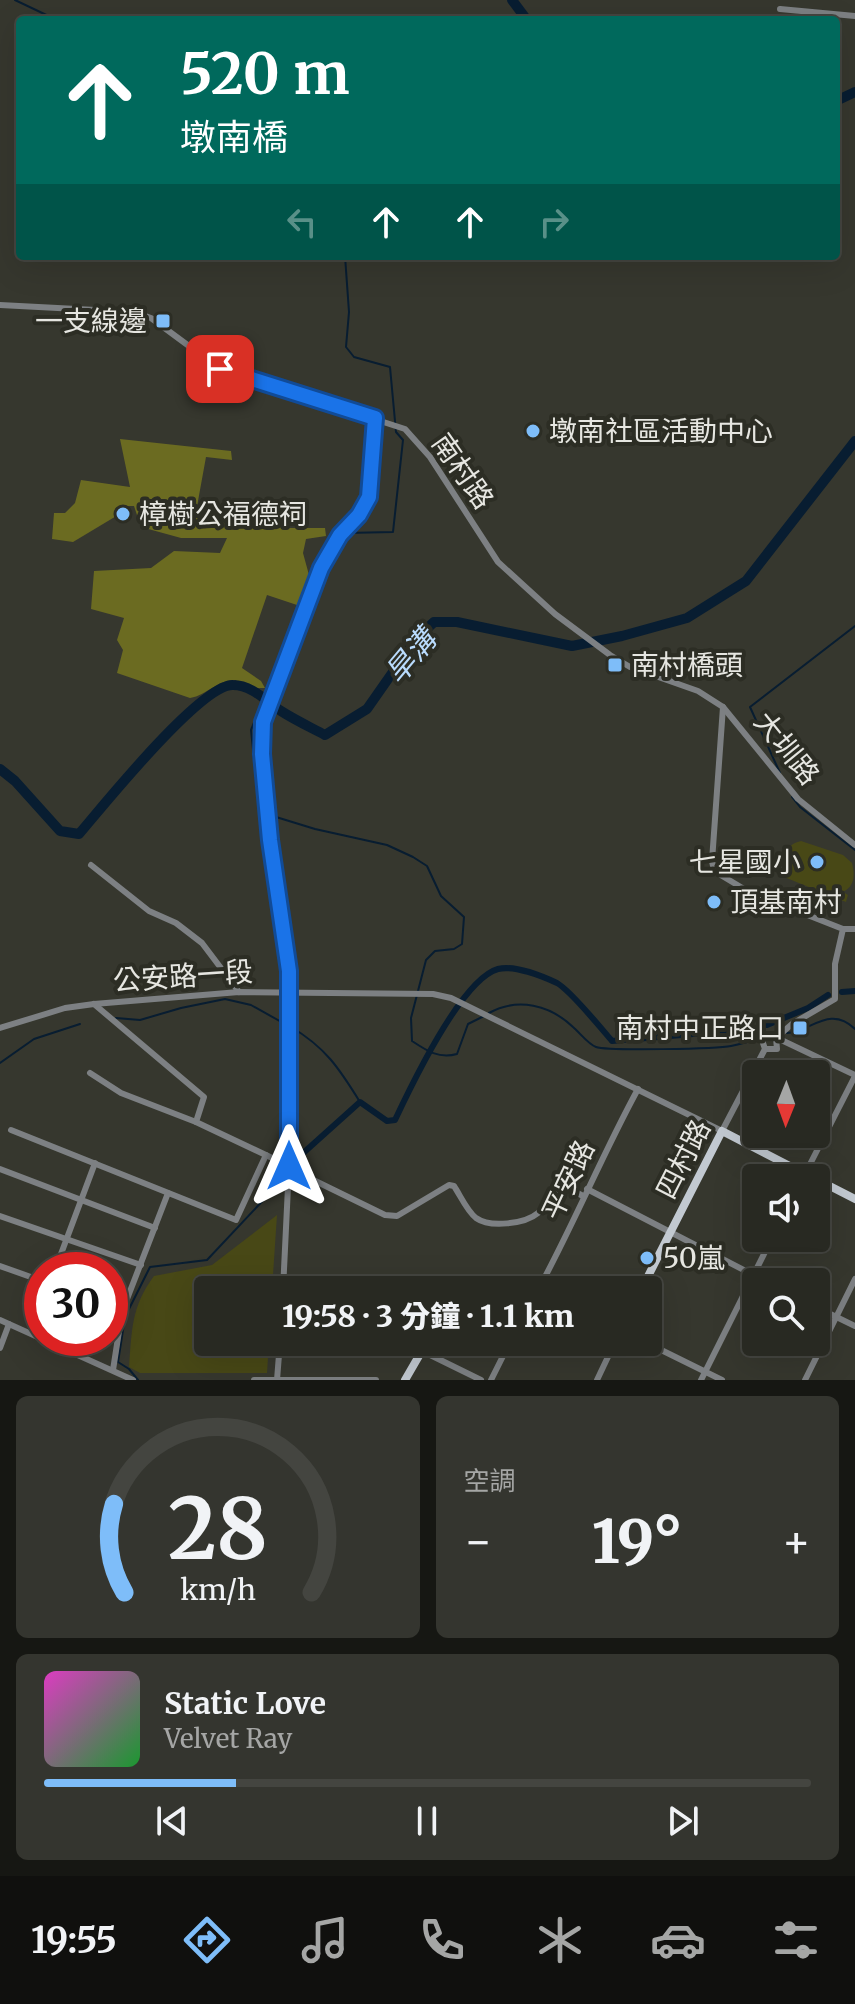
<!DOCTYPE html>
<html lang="zh-TW">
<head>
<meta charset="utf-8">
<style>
  body { margin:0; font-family:Merriweather,"Noto Sans TC",serif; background:#34352f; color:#f1f3f6; height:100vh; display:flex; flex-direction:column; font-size:30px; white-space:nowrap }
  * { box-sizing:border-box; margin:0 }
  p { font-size:26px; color:#a5a6a5 }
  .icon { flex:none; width:44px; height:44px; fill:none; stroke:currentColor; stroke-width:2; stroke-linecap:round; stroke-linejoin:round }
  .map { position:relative; height:1380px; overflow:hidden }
  .panel { display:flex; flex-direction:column; gap:16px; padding:16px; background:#161713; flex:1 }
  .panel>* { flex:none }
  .guide { position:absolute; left:16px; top:16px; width:824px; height:244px; border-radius:8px; box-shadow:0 8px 32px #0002,0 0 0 2px #444540; background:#00695c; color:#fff; overflow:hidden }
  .needle { width:52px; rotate:181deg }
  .fabs { position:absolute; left:742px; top:1060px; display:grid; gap:16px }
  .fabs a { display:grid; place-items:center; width:88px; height:88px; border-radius:8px; background:#282922; box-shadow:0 8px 32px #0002,0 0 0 2px #444540; font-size:40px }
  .speed { position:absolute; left:24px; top:1252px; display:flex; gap:16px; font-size:40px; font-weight:700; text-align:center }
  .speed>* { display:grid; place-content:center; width:104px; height:104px; border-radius:50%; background:#282922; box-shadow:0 8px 32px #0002,0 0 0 2px #444540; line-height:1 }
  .speed .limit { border:12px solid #d22; background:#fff; color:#111 }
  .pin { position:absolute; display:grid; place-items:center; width:68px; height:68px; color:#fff; margin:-34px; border-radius:16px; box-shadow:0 4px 12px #0006 }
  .me { position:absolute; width:88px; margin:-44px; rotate:0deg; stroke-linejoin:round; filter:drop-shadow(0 0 6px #0008) }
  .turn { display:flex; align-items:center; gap:28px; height:168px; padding:0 32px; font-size:36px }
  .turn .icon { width:104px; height:104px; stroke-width:2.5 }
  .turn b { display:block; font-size:56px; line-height:68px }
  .lanes { display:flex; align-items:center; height:76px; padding:0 32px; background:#0003; justify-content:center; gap:40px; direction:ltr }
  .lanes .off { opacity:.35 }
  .big { font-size:60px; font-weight:800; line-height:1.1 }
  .panel .card { flex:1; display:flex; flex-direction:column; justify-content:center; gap:12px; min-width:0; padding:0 28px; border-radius:12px; background:#34352f }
  .panel .dial { align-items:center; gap:0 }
  .dial svg { height:208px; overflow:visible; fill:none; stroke:#444540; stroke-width:7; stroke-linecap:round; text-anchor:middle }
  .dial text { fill:#f1f3f6; stroke:none }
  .song { display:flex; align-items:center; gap:24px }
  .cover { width:96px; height:96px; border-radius:12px; background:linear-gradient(135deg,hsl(310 70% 55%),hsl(130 70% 35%)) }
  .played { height:8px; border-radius:4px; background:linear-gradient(90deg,#7ebdf9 25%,#444540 25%) }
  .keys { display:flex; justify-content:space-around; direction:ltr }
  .heat { display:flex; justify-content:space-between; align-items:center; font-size:44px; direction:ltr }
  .panel .tiles { flex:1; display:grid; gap:16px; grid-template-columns:1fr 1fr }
  .card:last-child { grid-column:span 2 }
  .trip { position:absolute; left:194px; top:1276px; width:468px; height:80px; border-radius:8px; background:#282922; box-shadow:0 8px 32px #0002,0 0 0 2px #444540; font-weight:800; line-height:80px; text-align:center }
  .menu { display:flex; height:128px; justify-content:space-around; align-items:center; background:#10100e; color:#a5a6a5 }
  .menu .icon { width:56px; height:56px }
  .menu .on { color:#7ebdf9 }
  .menu b { font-size:36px; color:#f1f3f6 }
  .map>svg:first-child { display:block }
  .green { fill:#484816 }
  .forest { fill:#6b6b21 }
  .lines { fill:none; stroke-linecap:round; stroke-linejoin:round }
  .stream { stroke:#081d31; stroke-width:2 }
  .canal { stroke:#081d31; stroke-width:6 }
  .river { stroke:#081d31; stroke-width:10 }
  .minor { stroke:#7d8083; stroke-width:6 }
  .major { stroke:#c2c9d1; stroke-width:8 }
  .route-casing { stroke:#114b97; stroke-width:20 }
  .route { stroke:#1a73e8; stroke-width:14 }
  .poi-dot { fill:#7ebdf9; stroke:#2c2d24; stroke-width:3 }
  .labels { text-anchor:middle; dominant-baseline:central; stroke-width:8; stroke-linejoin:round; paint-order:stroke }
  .poi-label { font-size:28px; fill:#e6e6e1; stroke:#2c2d24; text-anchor:start }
  .street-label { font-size:28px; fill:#e6e6e1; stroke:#2c2d24 }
  .water-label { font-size:30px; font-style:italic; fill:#b9dbfd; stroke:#2c2d24 }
</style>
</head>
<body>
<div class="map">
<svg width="855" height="1380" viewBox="0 0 855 1380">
  <rect width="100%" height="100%" fill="#36372e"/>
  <g class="green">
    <path d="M 801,841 L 843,855 L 852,863 C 855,875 855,886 843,892 L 848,895 L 846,902 L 779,875 L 781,868 L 785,869 C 781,856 787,844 801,841 Z"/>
    <path d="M 277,1215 L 272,1290 L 208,1290 L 208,1342 L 269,1342 L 267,1373 L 140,1373 L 129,1367 C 132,1330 131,1307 154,1276 L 212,1265 Z"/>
  </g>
  <path class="forest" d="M 120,439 L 231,451 L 232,460 L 206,457 L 196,512 L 282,519 L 289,528 L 325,528 L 326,536 L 306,539 L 303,553 L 309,575 L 297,605 L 267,595 L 242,668 L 261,681 L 265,688 L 242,688 L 236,680 C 217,679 208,695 190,698 L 117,673 L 123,650 L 117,640 L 124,618 L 91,609 L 94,571 L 151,568 L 174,551 L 220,553 L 227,538 L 181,538 L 141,527 L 134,506 L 125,506 L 123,512 L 73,542 L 52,539 L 54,513 L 65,513 L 75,503 L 81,480 L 130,487 Z"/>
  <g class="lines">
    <g class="stream">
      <path d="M 15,0 L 57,20"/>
      <path d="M 345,533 L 393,532 L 403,440 L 396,432 L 390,367 L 354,357 L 346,347 L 349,312 L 345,256"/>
      <path d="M 338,534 L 330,537 L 251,730 L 259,807 L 263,813 L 315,829 L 387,845 L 413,857 L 427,866 L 441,896 L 464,917 L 462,944 L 454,949 L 435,951 L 426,960 L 411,1018 L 412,1041 C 427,1051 439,1059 457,1054 L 468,1024 L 484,1016"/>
      <path d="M 780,773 L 750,707 L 855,626"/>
      <path d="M 792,797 L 800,807 L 855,850"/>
      <path d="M 489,1013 C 518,997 550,1005 573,1027 C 580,1033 588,1044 596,1047 C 606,1051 718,1049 731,1046 C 741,1044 751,1041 761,1038"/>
      <path d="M 116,1018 L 140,1020 L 181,1008 L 225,999 L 251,1005 L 285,1024"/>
      <path d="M 291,1027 C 325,1047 339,1068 360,1102"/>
      <path d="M 787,1033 C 810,1032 830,1004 855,1029"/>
      <path d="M 0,1063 L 34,1039 L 80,1024"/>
      <path d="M 292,1167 L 301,1155"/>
      <path d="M 138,1380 L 129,1369 L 118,1362 L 125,1317 L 150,1267 L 207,1260 L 286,1176"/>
    </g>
    <g class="canal">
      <path d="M 842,992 L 855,991"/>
      <path d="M 767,1025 L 808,1008 L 828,995"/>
      <path d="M 301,1155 L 360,1102 L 387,1121 L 395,1120 C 411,1086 462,979 498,969 C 514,965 542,976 557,983 C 571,991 600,1027 612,1041 L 751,1029"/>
    </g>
    <g class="river">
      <path d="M 512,0 L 527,20"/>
      <path d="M 836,101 L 855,92"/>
      <path d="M 0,769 L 15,781 L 60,831 L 79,834 C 103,806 201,684 233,685 C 252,685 266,701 281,711 C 295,720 310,727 325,735 L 367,709 L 416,639 L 434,622 L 457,622 L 572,646 L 622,636 L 687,618 L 746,581 L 855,441"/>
    </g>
    <g class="minor">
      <path d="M 780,9 L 855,16"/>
      <path d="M 0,305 L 134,312 L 151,318 L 220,369 L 405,429 L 430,457 L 498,562 L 555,614 L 610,655 L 630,667 L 698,691 L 723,707 L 712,861 L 714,871 L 749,892 L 843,929 L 835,964 L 835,999 L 792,1024 L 776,1038"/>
      <path d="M 723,707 L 798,799 L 855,845"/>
      <path d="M 91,865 L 149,911 L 176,923 L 202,943 L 239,992"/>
      <path d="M 843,929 L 855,929"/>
      <path d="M 94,1004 L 204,1097 L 196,1122 L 289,1166 L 299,1173 L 385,1215 L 397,1216 L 449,1185 L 454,1186 C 460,1195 467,1211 476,1218 C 490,1228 525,1224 538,1213 C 548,1204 553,1192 566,1187 L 583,1196"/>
      <path d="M 0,1028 L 65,1008 L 94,1004 L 239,992 L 433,994 L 451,998 L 722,1131 L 765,1049 L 762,1040 L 766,1037 L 775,1037 L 855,1075"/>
      <path d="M 765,1049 L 777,1049 L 776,1038"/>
      <path d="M 90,1073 L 121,1093 L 196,1122"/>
      <path d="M 11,1130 L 236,1220 L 266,1155"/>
      <path d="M 0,1169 L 155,1228"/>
      <path d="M 803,1178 L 855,1076"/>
      <path d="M 587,1189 L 767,1282"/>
      <path d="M 0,1216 L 141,1265"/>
      <path d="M 0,1266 L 42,1281"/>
      <path d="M 55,1270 L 95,1163"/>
      <path d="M 283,1290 L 289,1166 L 289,971 L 273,869 L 262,754 L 263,722 L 321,568 L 340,535 L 359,515 L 369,497 L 375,418"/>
      <path d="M 538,1290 C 574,1224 602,1155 638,1089"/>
      <path d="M 110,1307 L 122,1312"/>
      <path d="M 816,1307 L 855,1326"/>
      <path d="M 0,1320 L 133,1380"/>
      <path d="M 31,1333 L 42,1303"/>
      <path d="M 645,1342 L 722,1380"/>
      <path d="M 0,1348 L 9,1324"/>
      <path d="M 422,1351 L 481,1380"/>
      <path d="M 113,1370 L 122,1312 L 168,1193"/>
      <path d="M 254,1380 L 376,1380"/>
      <path d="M 277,1380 L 280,1342"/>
      <path d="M 491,1380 L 510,1342"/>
      <path d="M 597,1380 L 615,1342"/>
      <path d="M 701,1380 L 772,1238"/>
      <path d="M 805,1380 L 855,1279"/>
    </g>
    <g class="major">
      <path d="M 816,1179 L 855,1199"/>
      <path d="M 641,1290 L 722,1131 L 813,1178"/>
      <path d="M 405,1380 L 427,1342"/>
    </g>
  </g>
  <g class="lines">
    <defs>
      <path id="route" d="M 220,369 L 375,418 L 369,497 L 359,515 L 340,535 L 321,568 L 263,722 L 262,754 L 270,840 L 289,971 L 289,1166"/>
    </defs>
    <use href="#route" class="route-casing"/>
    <use href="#route" class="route"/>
  </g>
  <g class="poi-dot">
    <rect x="155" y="313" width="16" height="16" rx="4"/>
    <circle cx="533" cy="431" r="8"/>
    <circle cx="123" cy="514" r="8"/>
    <rect x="607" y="657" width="16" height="16" rx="4"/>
    <circle cx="817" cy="862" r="8"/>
    <circle cx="714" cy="902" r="8"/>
    <rect x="792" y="1020" width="16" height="16" rx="4"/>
    <circle cx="647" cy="1258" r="8"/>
  </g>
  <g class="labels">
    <g class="poi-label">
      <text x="147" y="321" text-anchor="end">一支線邊</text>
      <text x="549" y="431">墩南社區活動中心</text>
      <text x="139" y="514">樟樹公福德祠</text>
      <text x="631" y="665">南村橋頭</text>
      <text x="801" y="862" text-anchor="end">七星國小</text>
      <text x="730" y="902">頂基南村</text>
      <text x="784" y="1028" text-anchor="end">南村中正路口</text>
      <text x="663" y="1258">50嵐</text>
    </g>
    <g class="street-label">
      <text transform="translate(463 471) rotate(55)">南村路</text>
      <text transform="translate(787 748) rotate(51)">大圳路</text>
      <text transform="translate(183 976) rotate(-4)">公安路一段</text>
      <text transform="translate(683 1159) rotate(-63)">四村路</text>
      <text transform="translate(568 1180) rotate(-65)">平安路</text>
    </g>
    <g class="water-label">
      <text transform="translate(410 656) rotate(-50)">旱溝</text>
    </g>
  </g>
</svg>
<div class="fabs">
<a><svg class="needle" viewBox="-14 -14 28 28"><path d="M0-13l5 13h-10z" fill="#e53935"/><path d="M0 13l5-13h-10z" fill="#a5a6a5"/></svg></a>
<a><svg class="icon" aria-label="sound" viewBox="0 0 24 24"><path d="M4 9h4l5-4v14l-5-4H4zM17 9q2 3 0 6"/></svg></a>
<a><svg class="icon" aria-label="search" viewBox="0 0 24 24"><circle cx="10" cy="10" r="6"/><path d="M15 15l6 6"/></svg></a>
</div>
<div class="speed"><div class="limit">30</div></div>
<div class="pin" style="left:220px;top:369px;background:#d93025"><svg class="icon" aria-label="arrive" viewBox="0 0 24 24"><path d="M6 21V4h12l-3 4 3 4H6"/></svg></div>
<svg class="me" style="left:289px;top:1166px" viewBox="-20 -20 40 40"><path d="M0-17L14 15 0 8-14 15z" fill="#1a73e8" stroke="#fff" stroke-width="4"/></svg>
<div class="trip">19:58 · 3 分鐘 · 1.1 km</div>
<div class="guide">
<div class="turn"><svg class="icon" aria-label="ahead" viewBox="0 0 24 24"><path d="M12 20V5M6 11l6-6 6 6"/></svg><div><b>520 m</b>墩南橋</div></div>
<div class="lanes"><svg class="icon off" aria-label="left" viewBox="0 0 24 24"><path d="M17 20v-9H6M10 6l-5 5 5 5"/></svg><svg class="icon" aria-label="ahead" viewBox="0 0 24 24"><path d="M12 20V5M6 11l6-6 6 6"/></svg><svg class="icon" aria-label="ahead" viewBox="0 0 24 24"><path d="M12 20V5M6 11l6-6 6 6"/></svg><svg class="icon off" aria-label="right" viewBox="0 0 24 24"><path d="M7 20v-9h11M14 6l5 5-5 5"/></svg></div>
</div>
</div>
<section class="panel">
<div class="tiles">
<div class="card dial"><svg viewBox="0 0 100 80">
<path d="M14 69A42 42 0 1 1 86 69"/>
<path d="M14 69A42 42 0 0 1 10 35" stroke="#7ebdf9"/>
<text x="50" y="56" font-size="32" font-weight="700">28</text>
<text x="50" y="72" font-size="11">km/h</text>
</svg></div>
<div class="card"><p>空調</p>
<div class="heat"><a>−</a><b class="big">19°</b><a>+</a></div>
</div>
<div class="card">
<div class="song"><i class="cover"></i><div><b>Static Love</b><p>Velvet Ray</p></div></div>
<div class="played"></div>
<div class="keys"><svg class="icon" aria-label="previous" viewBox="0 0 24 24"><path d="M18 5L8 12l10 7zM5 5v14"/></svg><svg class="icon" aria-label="pause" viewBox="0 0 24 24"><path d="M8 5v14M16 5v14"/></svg><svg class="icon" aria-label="next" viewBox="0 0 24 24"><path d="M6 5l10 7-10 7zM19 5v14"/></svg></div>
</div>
</div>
</section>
<nav class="menu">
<b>19:55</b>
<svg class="icon on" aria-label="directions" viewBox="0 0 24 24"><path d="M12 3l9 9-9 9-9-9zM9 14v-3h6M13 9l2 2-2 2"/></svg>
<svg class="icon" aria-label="music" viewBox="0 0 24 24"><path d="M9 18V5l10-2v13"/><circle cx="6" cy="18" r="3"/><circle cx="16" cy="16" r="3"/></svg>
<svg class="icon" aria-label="phone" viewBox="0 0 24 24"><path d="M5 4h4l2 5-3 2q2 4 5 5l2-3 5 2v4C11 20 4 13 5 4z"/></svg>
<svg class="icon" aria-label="climate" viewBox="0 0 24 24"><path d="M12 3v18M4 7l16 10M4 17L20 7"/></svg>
<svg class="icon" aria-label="car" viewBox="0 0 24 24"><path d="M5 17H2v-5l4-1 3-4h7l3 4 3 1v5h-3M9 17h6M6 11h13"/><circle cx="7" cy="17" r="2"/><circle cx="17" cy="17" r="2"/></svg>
<svg class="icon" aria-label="filters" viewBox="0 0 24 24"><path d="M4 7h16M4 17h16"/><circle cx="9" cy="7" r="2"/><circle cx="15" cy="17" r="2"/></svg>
</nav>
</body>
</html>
